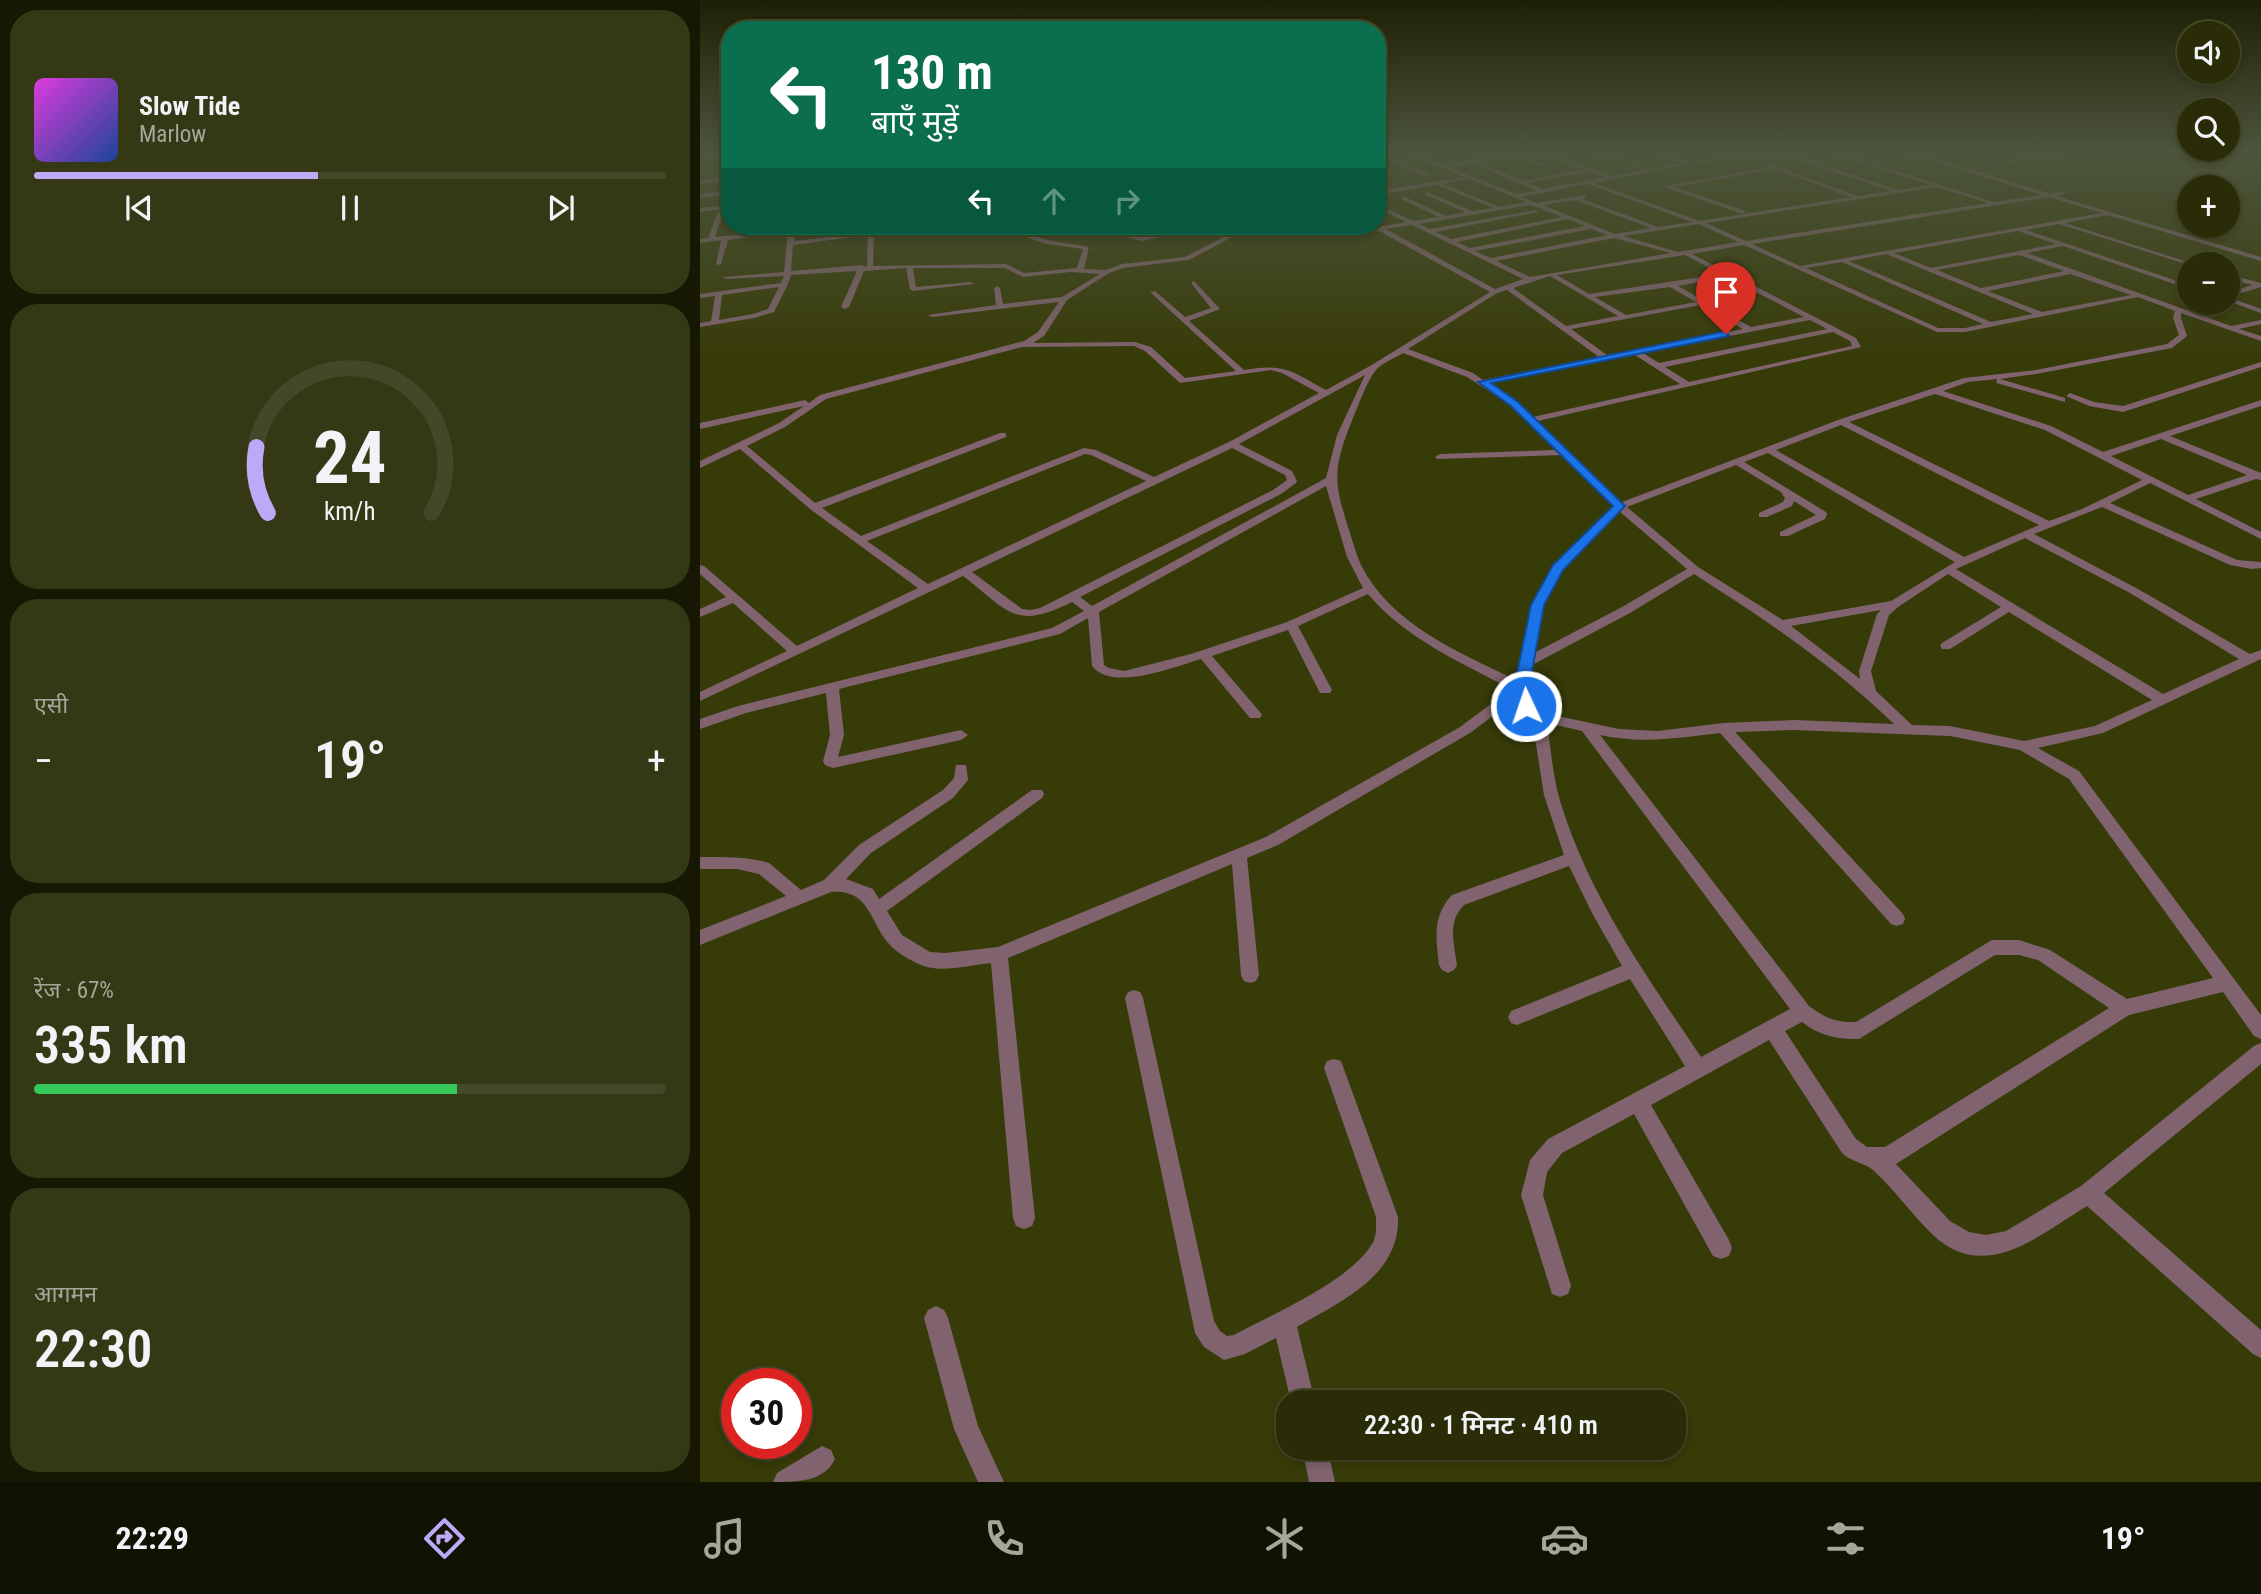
<!DOCTYPE html>
<html lang="hi">
<head>
<meta charset="utf-8">
<style>
  body { margin:0; font-family:"Roboto Condensed","Noto Sans Devanagari",sans-serif; background:#353814; color:#f1f3f6; height:100vh; display:flex; flex-direction:column; font-size:26px; white-space:nowrap }
  * { box-sizing:border-box; margin:0 }
  p { font-size:23px; color:#a5a79b }
  .icon { flex:none; width:38px; height:38px; fill:none; stroke:currentColor; stroke-width:2; stroke-linecap:round; stroke-linejoin:round }
  .map { position:relative; flex:1; overflow:hidden }
  .panel { display:flex; flex-direction:column; gap:10px; padding:10px; background:#171803; width:700px }
  .panel>* { flex:none }
  .hud { position:absolute; left:21px; top:21px; width:665px; height:214px; border-radius:28px; box-shadow:0 4px 10px #0003,0 0 0 2px #454828; background:#0b6e4f; color:#fff; overflow:hidden }
  .buttons { position:absolute; left:1477px; top:21px; display:grid; gap:14px }
  .buttons a { display:grid; place-items:center; width:63px; height:63px; border-radius:50%; background:#292c06; box-shadow:0 4px 10px #0003,0 0 0 2px #454828; font-size:35px }
  .speed { position:absolute; left:21px; top:1368px; display:flex; gap:14px; font-size:35px; font-weight:700; text-align:center }
  .speed>* { display:grid; place-content:center; width:91px; height:91px; border-radius:50%; background:#292c06; box-shadow:0 4px 10px #0003,0 0 0 2px #454828; line-height:1 }
  .speed .limit { border:10px solid #d22; background:#fff; color:#111 }
  .pin { position:absolute; display:grid; place-items:center; width:60px; height:60px; color:#fff; margin:-72px -30px; border-radius:50% 50% 50% 0; rotate:-45deg; box-shadow:0 0 7px #0007 }
  .pin .icon { rotate:45deg }
  .me { position:absolute; width:77px; margin:-38px; rotate:357deg; stroke-linejoin:round; filter:drop-shadow(0 0 5px #0008) }
  .turn { display:flex; align-items:center; gap:24px; height:147px; padding:0 35px; font-size:32px }
  .turn .icon { width:91px; height:91px; stroke-width:2.5 }
  .turn b { display:block; font-size:49px; line-height:60px }
  .lanes { display:flex; align-items:center; height:66px; padding:0 35px; background:#0003; justify-content:center; gap:35px; direction:ltr }
  .lanes .off { opacity:.35 }
  .big { font-size:52px; font-weight:600; line-height:1.1 }
  .panel .tile { flex:1; display:flex; flex-direction:column; justify-content:center; gap:10px; min-width:0; padding:0 24px; border-radius:28px; background:#353814 }
  .panel .dial { align-items:center; gap:0 }
  .dial svg { height:182px; overflow:visible; fill:none; stroke:#454828; stroke-width:7; stroke-linecap:round; text-anchor:middle }
  .dial text { fill:#f1f3f6; stroke:none }
  .song { display:flex; align-items:center; gap:21px }
  .cover { width:84px; height:84px; border-radius:10px; background:linear-gradient(135deg,hsl(300 70% 55%),hsl(220 70% 35%)) }
  .played { height:7px; border-radius:4px; background:linear-gradient(90deg,#bcaaf6 45%,#454828 45%) }
  .keys { display:flex; justify-content:space-around; direction:ltr }
  .heat { display:flex; justify-content:space-between; align-items:center; font-size:38px; direction:ltr }
  .charge { height:10px; border-radius:5px; background:linear-gradient(90deg,#34c759 67%,#454828 0) }
  .trip { position:absolute; left:576px; top:1390px; width:410px; height:70px; border-radius:28px; background:#292c06; box-shadow:0 4px 10px #0003,0 0 0 2px #454828; font-weight:600; line-height:70px; text-align:center }
  .dock { display:flex; height:112px; justify-content:space-around; align-items:center; background:#101202; color:#a5a79b }
  .dock .icon { width:49px; height:49px }
  .dock .active { color:#bcaaf6 }
  .dock b { font-size:32px; color:#f1f3f6 }
  main { display:flex; flex:1; min-height:0 }
  .map>svg:first-child { display:block }
  .lines { fill:none; stroke-linecap:round; stroke-linejoin:round }
  .street { fill:#80636e; fill-rule:evenodd }
  .route { fill:#1a73e8; stroke:#114b97; stroke-width:2 }
</style>
</head>
<body>
<main>
<section class="panel">
<div class="tile">
<div class="song"><i class="cover"></i><div><b>Slow Tide</b><p>Marlow</p></div></div>
<div class="played"></div>
<div class="keys"><svg class="icon" aria-label="previous" viewBox="0 0 24 24"><path d="M18 5L8 12l10 7zM5 5v14"/></svg><svg class="icon" aria-label="pause" viewBox="0 0 24 24"><path d="M8 5v14M16 5v14"/></svg><svg class="icon" aria-label="next" viewBox="0 0 24 24"><path d="M6 5l10 7-10 7zM19 5v14"/></svg></div>
</div>
<div class="tile dial"><svg viewBox="0 0 100 80">
<path d="M14 69A42 42 0 1 1 86 69"/>
<path d="M14 69A42 42 0 0 1 9 40" stroke="#bcaaf6"/>
<text x="50" y="56" font-size="32" font-weight="700">24</text>
<text x="50" y="72" font-size="11">km/h</text>
</svg></div>
<div class="tile"><p>एसी</p>
<div class="heat"><a>−</a><b class="big">19°</b><a>+</a></div>
</div>
<div class="tile"><p>रेंज · 67%</p><b class="big">335 km</b><div class="charge"></div></div>
<div class="tile"><p>आगमन</p><b class="big">22:30</b></div>
</section>
<div class="map">
<svg width="1561" height="1482" viewBox="0 0 1561 1482">
  <rect width="100%" height="100%" fill="#373b08"/>
  <g class="lines">
    <g class="street">
      <path d="M 30,151 L 30,153 L 0,155 L 0,153 Z"/>
      <path d="M 702,151 L 709,151 L 744,165 L 805,154 L 801,151 L 806,151 L 855,168 L 853,169 L 809,156 L 779,162 L 823,181 L 884,169 L 834,151 L 841,151 L 912,176 L 945,170 L 890,151 L 897,151 L 949,169 L 984,163 L 949,151 L 957,151 L 989,162 L 1083,151 L 1198,190 L 1230,185 L 1127,151 L 1134,151 L 1294,202 L 1342,195 L 1201,151 L 1209,151 L 1267,169 L 1366,151 L 1377,151 L 1272,170 L 1349,193 L 1364,192 L 1364,194 L 1356,196 L 1561,257 L 1561,261 L 1408,215 L 1365,223 L 1494,264 L 1489,265 L 1359,224 L 1326,230 L 1489,285 L 1489,289 L 1363,246 L 1327,253 L 1531,326 L 1561,320 L 1561,324 L 1539,329 L 1561,336 L 1561,341 L 1481,313 L 1481,318 L 1487,336 L 1472,348 L 1336,374 L 1300,379 L 1365,398 L 1365,402 L 1296,383 L 1297,379 L 1268,382 L 1243,391 L 1351,426 L 1403,452 L 1561,400 L 1561,406 L 1470,436 L 1561,473 L 1561,480 L 1556,479 L 1496,499 L 1561,532 L 1561,539 L 1450,483 L 1410,503 L 1537,560 L 1561,562 L 1561,568 L 1552,569 L 1530,565 L 1402,507 L 1334,534 L 1438,589 L 1550,654 L 1561,650 L 1561,659 L 1403,733 L 1338,748 L 1379,771 L 1561,1015 L 1561,1039 L 1554,1036 L 1523,992 L 1429,1015 L 1196,1164 L 1250,1221 L 1269,1232 L 1286,1235 L 1306,1231 L 1381,1186 L 1554,1046 L 1561,1043 L 1561,1064 L 1404,1193 L 1561,1330 L 1561,1358 L 1553,1354 L 1387,1206 C 1339,1235 1285,1284 1233,1235 C 1212,1215 1195,1190 1174,1171 C 1166,1163 1151,1162 1142,1153 L 1069,1040 L 951,1105 L 1029,1240 L 1032,1248 L 1029,1256 L 1021,1259 L 1013,1256 L 934,1114 L 862,1153 L 847,1172 L 843,1195 L 871,1286 L 868,1294 L 860,1297 L 852,1294 L 821,1195 L 830,1160 L 848,1139 L 985,1066 L 930,979 L 817,1025 L 811,1023 L 808,1017 L 811,1011 L 922,966 L 892,913 L 869,866 L 764,905 C 747,922 754,943 757,965 L 754,970 L 748,973 L 742,970 L 739,965 C 736,938 732,916 752,895 L 864,855 L 844,795 L 832,719 L 821,709 L 817,698 L 770,733 L 578,845 L 547,858 L 559,975 L 556,981 L 550,983 L 544,981 L 541,975 L 532,864 L 308,958 L 335,1218 L 332,1226 L 324,1229 L 316,1226 L 313,1218 L 291,963 C 270,965 247,972 227,967 C 216,964 197,953 190,945 C 169,923 171,889 131,892 L 0,945 L 0,930 L 86,896 L 59,874 L 37,869 L 0,869 L 0,857 C 23,857 46,856 69,863 L 101,890 L 124,880 L 159,845 L 243,790 L 254,778 L 256,765 L 266,765 L 268,780 L 253,798 L 171,853 L 146,879 L 173,889 L 179,899 L 332,790 L 342,790 L 344,794 L 342,798 L 187,911 L 202,935 L 230,952 L 245,953 L 298,947 L 566,837 L 760,727 L 811,689 C 760,662 706,639 668,594 L 598,626 L 632,690 L 630,693 L 620,693 L 588,630 L 512,656 L 560,712 L 562,715 L 560,718 L 550,718 L 501,659 C 474,667 412,692 392,666 L 388,618 L 360,634 L 139,689 L 144,735 L 138,757 L 261,730 L 268,735 L 261,740 L 133,768 L 125,765 L 123,761 L 130,735 L 126,693 L 46,713 L 0,729 L 0,719 L 38,706 L 352,628 L 384,611 L 372,602 C 314,631 309,611 263,576 L 0,701 L 0,692 L 87,651 L 33,603 L 0,617 L 0,609 L 26,597 L 0,574 L 0,565 L 4,566 L 97,646 L 218,588 L 110,509 L 40,449 L 0,468 L 0,461 L 79,423 L 104,406 L 0,429 L 0,423 L 105,400 L 109,403 L 120,395 L 324,341 L 338,332 L 359,302 L 232,317 L 228,315 L 296,305 L 294,288 L 297,286 L 300,288 L 303,304 L 362,297 L 400,274 L 370,272 L 323,277 L 305,268 L 213,268 L 216,287 L 271,282 L 274,284 L 213,291 L 210,289 L 206,268 L 164,271 L 149,307 L 145,309 L 141,307 L 157,271 L 91,275 L 88,284 L 74,312 L 54,318 L 0,327 L 0,323 L 11,321 L 15,296 L 0,298 L 0,294 L 81,283 L 84,276 L 26,279 L 23,277 L 84,272 L 88,232 L 28,240 L 21,264 L 16,265 L 21,240 L 0,243 L 0,239 L 8,238 L 19,209 L 0,212 L 0,208 L 21,206 L 24,195 L 0,198 L 0,194 L 30,191 L 15,237 L 89,229 L 89,226 L 95,226 L 95,228 L 128,226 L 94,231 L 94,241 L 227,226 L 174,234 L 173,266 L 306,264 L 324,273 L 377,268 L 383,249 L 347,244 L 329,238 L 314,228 L 296,230 L 290,226 L 323,226 L 321,228 C 341,243 365,242 389,247 L 384,269 L 406,270 L 422,264 L 485,257 L 535,231 L 616,232 L 666,229 L 706,222 L 677,208 L 677,204 L 713,221 L 739,217 L 701,199 L 703,196 L 746,216 L 765,212 L 725,195 L 727,192 L 772,211 L 793,208 L 737,185 L 677,195 L 677,191 L 764,177 ZM 1078,153 L 1191,191 L 1158,196 L 1067,163 L 1065,164 L 1069,167 L 967,186 L 967,188 L 1043,214 L 1045,211 L 975,187 L 1075,169 L 1151,197 L 1000,221 L 894,183 L 990,164 ZM 775,163 L 775,164 L 836,191 L 816,194 L 749,167 ZM 888,172 L 906,177 L 842,189 L 828,183 ZM 770,179 L 826,202 L 800,207 L 743,184 ZM 888,184 L 992,222 L 958,227 L 882,199 L 887,197 L 884,195 L 837,203 L 821,197 ZM 1237,187 L 1288,203 L 1046,241 L 1006,223 ZM 1349,197 L 1402,213 L 1100,266 L 1052,244 ZM 875,200 L 951,228 L 915,234 L 843,205 ZM 831,205 L 862,217 L 751,239 L 736,232 L 838,212 L 835,210 L 730,229 L 719,224 ZM 868,219 L 885,226 L 770,248 L 757,242 ZM 999,224 L 1038,242 L 978,252 L 923,236 ZM 712,225 L 823,279 L 795,289 L 686,229 ZM 891,229 L 907,235 L 791,258 L 775,251 ZM 679,231 L 790,292 L 670,366 L 626,390 C 590,371 586,363 544,370 L 489,321 L 520,309 L 494,281 L 491,283 L 511,308 L 485,317 L 455,291 L 450,292 L 536,371 L 485,378 L 451,347 L 435,342 L 333,343 L 344,336 L 367,300 L 409,273 L 423,268 L 489,260 L 536,235 L 616,236 ZM 1318,231 L 1356,244 L 1231,268 L 1194,253 ZM 168,235 L 167,267 L 162,265 L 91,271 L 93,245 ZM 914,238 L 971,253 L 830,277 L 796,261 ZM 1044,245 L 1237,332 L 1265,332 L 1438,297 L 1475,311 L 1473,318 L 1479,335 L 1467,344 L 1336,370 L 1264,378 L 1138,420 L 922,502 L 838,421 L 1161,347 L 1156,338 L 992,254 ZM 1186,254 L 1333,314 L 1291,322 L 1149,261 ZM 985,255 L 1021,274 L 889,294 L 857,275 ZM 1319,255 L 1364,271 L 1281,288 L 1237,270 ZM 1142,262 L 1283,324 L 1265,328 L 1238,328 L 1106,268 ZM 1370,274 L 1431,295 L 1342,312 L 1288,291 ZM 850,276 L 918,316 L 866,326 L 813,288 ZM 1027,277 L 1104,317 L 1051,327 L 978,286 ZM 79,287 L 68,309 L 53,314 L 19,320 L 22,295 ZM 970,287 L 996,302 L 926,315 L 895,297 ZM 807,290 L 899,357 L 783,380 L 773,373 L 708,349 L 797,293 ZM 1001,305 L 1043,329 L 907,355 L 871,329 ZM 1110,320 L 1127,329 L 959,363 L 943,353 ZM 1133,332 L 1150,341 L 1152,346 L 989,382 L 965,367 ZM 434,346 L 445,351 L 480,383 L 571,370 L 582,373 L 619,393 L 529,442 L 454,477 L 396,450 L 384,448 L 161,536 L 122,508 L 306,437 L 306,433 L 300,433 L 115,503 L 47,446 L 85,427 L 126,399 L 322,347 ZM 703,353 L 767,377 L 812,406 L 856,450 L 740,454 L 735,457 L 737,459 L 862,455 L 914,506 L 854,566 L 831,605 L 816,680 C 759,652 691,625 661,565 C 656,554 653,542 649,530 C 635,486 632,472 649,428 C 655,414 667,380 676,370 C 682,363 695,358 703,353 ZM 935,355 L 980,384 L 833,417 L 818,402 L 789,383 ZM 665,375 L 637,435 L 626,478 L 392,606 L 380,597 L 581,494 L 596,483 L 597,481 L 592,471 L 539,444 ZM 1235,394 L 1345,430 L 1442,480 L 1382,509 L 1349,521 L 1149,422 ZM 1141,425 L 1339,525 L 1264,557 L 1076,450 ZM 1461,439 L 1547,475 L 1488,495 L 1411,456 ZM 532,448 L 585,475 L 587,480 L 573,490 L 340,608 L 331,610 L 322,609 L 272,572 ZM 1068,453 L 1255,562 L 1191,601 L 1083,620 L 998,567 L 927,507 L 1036,465 L 1081,492 L 1085,498 L 1083,502 L 1059,513 L 1059,517 L 1067,517 L 1092,506 L 1094,501 L 1116,515 L 1080,532 L 1080,536 L 1088,536 L 1125,519 L 1127,514 L 1126,512 L 1044,462 ZM 385,454 L 391,455 L 446,481 L 228,584 L 167,541 ZM 626,486 L 647,557 L 663,588 L 587,622 L 491,654 L 424,671 L 409,668 L 404,665 L 399,612 ZM 920,512 L 987,569 L 922,607 L 834,653 L 843,605 L 863,570 ZM 1325,538 L 1430,593 L 1539,659 L 1463,694 L 1256,569 ZM 994,574 C 1066,620 1133,665 1194,724 L 1094,720 L 1023,723 L 958,731 L 919,729 L 843,713 L 832,704 L 828,688 L 832,665 L 930,613 ZM 1248,574 L 1301,607 L 1242,643 L 1240,646 L 1242,649 L 1250,649 L 1309,612 L 1452,700 L 1395,726 L 1324,741 L 1250,726 L 1212,725 L 1176,691 L 1171,671 L 1189,615 L 1198,607 ZM 1181,610 L 1177,614 L 1159,671 L 1160,679 L 1091,626 ZM 847,723 L 882,731 L 1090,1009 L 1001,1057 C 948,978 891,899 862,807 C 853,780 851,751 847,723 ZM 1094,730 L 1250,736 L 1320,750 L 1369,779 L 1513,978 L 1427,999 L 1350,950 L 1319,940 L 1292,940 L 1156,1022 C 1137,1023 1125,1018 1109,1006 L 900,735 C 941,744 979,738 1020,733 L 1191,924 L 1197,926 L 1203,924 L 1205,919 L 1203,914 L 1035,732 ZM 1295,955 L 1319,955 L 1338,960 L 1409,1008 L 1185,1147 L 1167,1147 L 1156,1139 L 1085,1031 L 1102,1022 C 1119,1035 1137,1040 1159,1039 Z"/>
      <path d="M 694,160 L 730,174 L 731,175 L 726,176 L 690,161 Z"/>
      <path d="M 30,177 L 30,181 L 0,184 L 0,180 Z"/>
      <path d="M 406,226 C 419,225 430,238 443,237 C 466,236 487,225 510,226 L 443,241 L 433,239 Z"/>
      <path d="M 1528,274 L 1561,283 L 1561,287 L 1528,297 L 1561,309 L 1561,313 L 1528,301 L 1528,293 L 1552,285 L 1528,278 Z"/>
      <path d="M 1561,362 L 1561,367 L 1423,412 L 1389,406 L 1366,396 L 1370,393 L 1394,402 L 1423,406 Z"/>
      <path d="M 434,990 L 440,992 L 443,998 L 514,1321 L 520,1331 L 527,1336 L 534,1335 C 573,1314 650,1281 672,1244 C 677,1236 676,1226 676,1217 L 624,1068 L 627,1061 L 634,1059 L 641,1061 L 698,1217 C 700,1276 641,1301 597,1327 L 615,1402 L 591,1402 L 576,1338 L 545,1354 L 524,1360 L 504,1347 L 495,1333 L 425,998 L 428,992 Z"/>
      <path d="M 236,1306 L 244,1310 L 248,1318 L 278,1426 L 304,1482 L 278,1482 L 254,1429 L 224,1318 L 228,1310 Z"/>
      <path d="M 122,1446 L 131,1450 L 135,1459 C 124,1482 97,1482 73,1482 L 77,1473 Z"/>
      <path d="M 602,1447 L 627,1447 L 635,1482 L 609,1482 Z"/>
    </g>
  </g>
  <linearGradient id="sky" x2="0" y2="1"><stop stop-color="#1e2004"/><stop offset="0.42" stop-color="#4d553d"/><stop offset="1" stop-color="#4d553d" stop-opacity="0"/></linearGradient>
  <rect width="1561" height="359" fill="url(#sky)"/>
  <path class="route" d="M 1026,331 L 1029,336 L 791,383 L 818,402 L 925,506 L 863,570 L 844,605 L 829,688 L 834,706 L 826,712 L 821,710 L 814,688 L 831,605 L 853,565 L 913,506 L 811,406 L 778,382 Z"/>
</svg>
<div class="buttons">
<a><svg class="icon" aria-label="sound" viewBox="0 0 24 24"><path d="M4 9h4l5-4v14l-5-4H4zM17 9q2 3 0 6"/></svg></a>
<a><svg class="icon" aria-label="search" viewBox="0 0 24 24"><circle cx="10" cy="10" r="6"/><path d="M15 15l6 6"/></svg></a>
<a>+</a>
<a>−</a>
</div>
<div class="speed"><div class="limit">30</div></div>
<div class="pin" style="left:1026px;top:334px;background:#d93025"><svg class="icon" aria-label="arrive" viewBox="0 0 24 24"><path d="M6 21V4h12l-3 4 3 4H6"/></svg></div>
<svg class="me" style="left:826px;top:706px" viewBox="-20 -20 40 40"><circle r="17" fill="#1a73e8" stroke="#fff" stroke-width="3"/><path d="M0-11L8 9 0 5-8 9z" fill="#fff"/></svg>
<div class="trip">22:30 · 1 मिनट · 410 m</div>
<div class="hud">
<div class="turn"><svg class="icon" aria-label="left" viewBox="0 0 24 24"><path d="M17 20v-9H6M10 6l-5 5 5 5"/></svg><div><b>130 m</b>बाएँ मुड़ें</div></div>
<div class="lanes"><svg class="icon" aria-label="left" viewBox="0 0 24 24"><path d="M17 20v-9H6M10 6l-5 5 5 5"/></svg><svg class="icon off" aria-label="ahead" viewBox="0 0 24 24"><path d="M12 20V5M6 11l6-6 6 6"/></svg><svg class="icon off" aria-label="right" viewBox="0 0 24 24"><path d="M7 20v-9h11M14 6l5 5-5 5"/></svg></div>
</div>
</div>
</main>
<nav class="dock">
<b>22:29</b>
<svg class="icon active" aria-label="directions" viewBox="0 0 24 24"><path d="M12 3l9 9-9 9-9-9zM9 14v-3h6M13 9l2 2-2 2"/></svg>
<svg class="icon" aria-label="music" viewBox="0 0 24 24"><path d="M9 18V5l10-2v13"/><circle cx="6" cy="18" r="3"/><circle cx="16" cy="16" r="3"/></svg>
<svg class="icon" aria-label="phone" viewBox="0 0 24 24"><path d="M5 4h4l2 5-3 2q2 4 5 5l2-3 5 2v4C11 20 4 13 5 4z"/></svg>
<svg class="icon" aria-label="climate" viewBox="0 0 24 24"><path d="M12 3v18M4 7l16 10M4 17L20 7"/></svg>
<svg class="icon" aria-label="car" viewBox="0 0 24 24"><path d="M5 17H2v-5l4-1 3-4h7l3 4 3 1v5h-3M9 17h6M6 11h13"/><circle cx="7" cy="17" r="2"/><circle cx="17" cy="17" r="2"/></svg>
<svg class="icon" aria-label="filters" viewBox="0 0 24 24"><path d="M4 7h16M4 17h16"/><circle cx="9" cy="7" r="2"/><circle cx="15" cy="17" r="2"/></svg>
<b>19°</b>
</nav>
</body>
</html>
